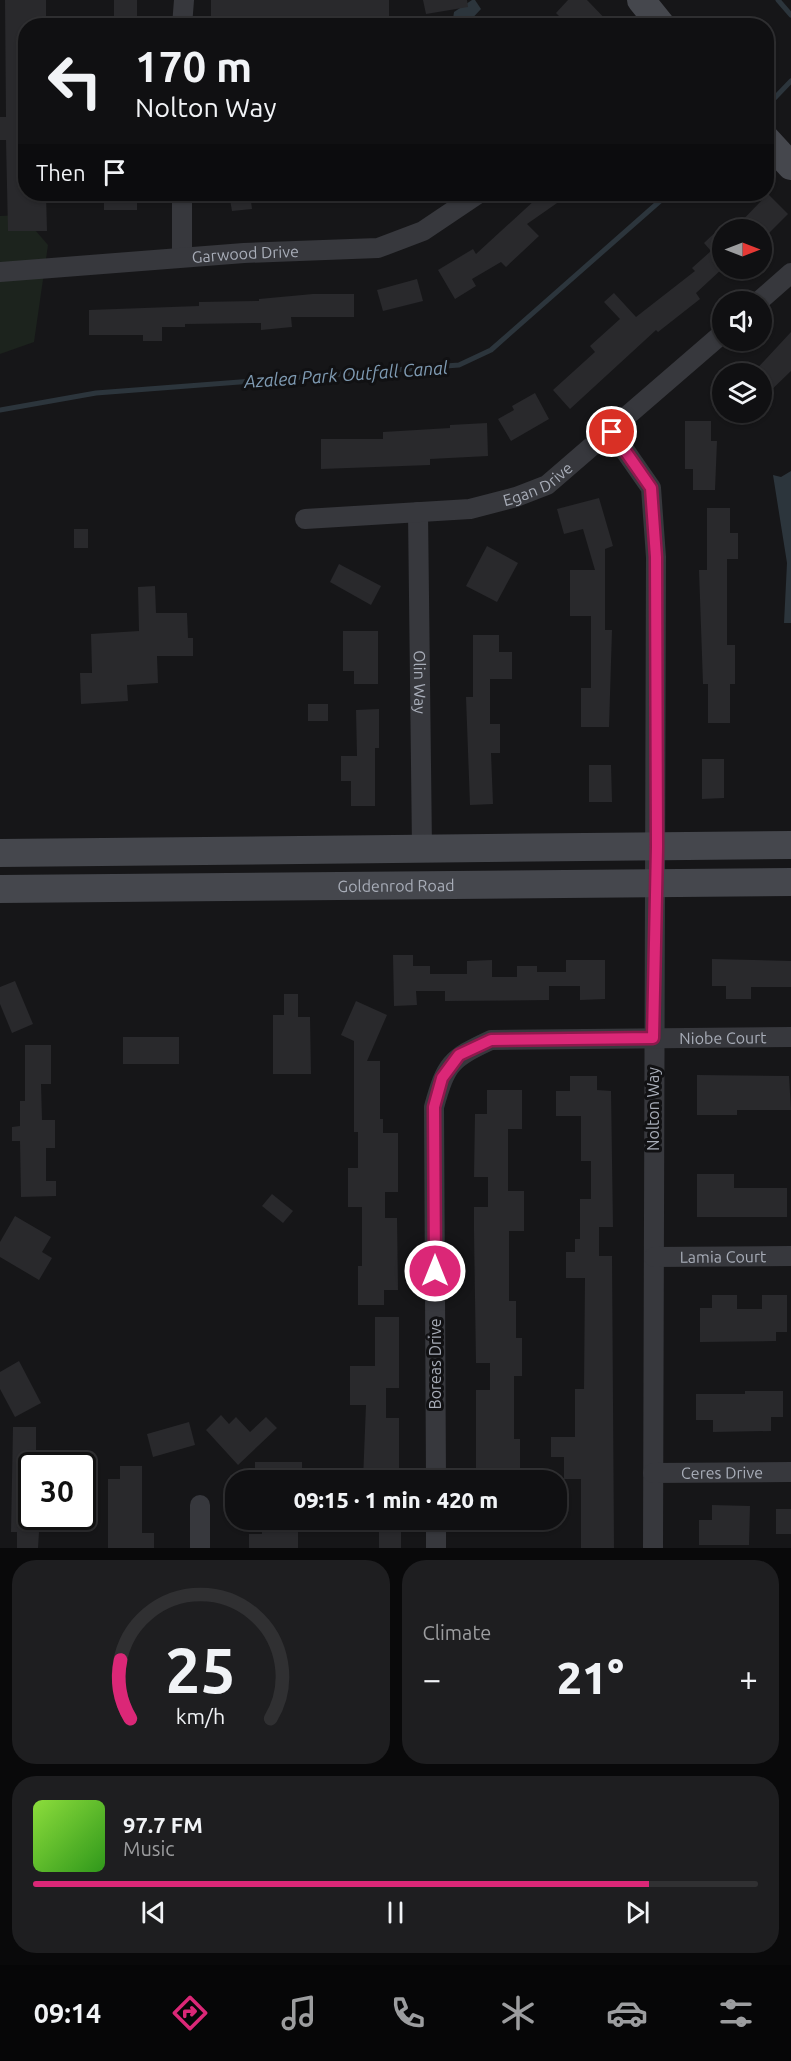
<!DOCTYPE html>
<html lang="en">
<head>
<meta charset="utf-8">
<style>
  body { margin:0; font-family:Ubuntu,sans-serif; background:#1e1e20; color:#f1f3f6; height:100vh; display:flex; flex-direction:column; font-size:22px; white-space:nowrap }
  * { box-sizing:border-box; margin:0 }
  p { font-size:20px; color:#9c9d9f }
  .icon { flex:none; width:33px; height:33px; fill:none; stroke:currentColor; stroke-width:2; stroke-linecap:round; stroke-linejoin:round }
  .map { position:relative; height:1548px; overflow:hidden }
  .details { display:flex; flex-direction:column; gap:12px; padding:12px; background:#09090a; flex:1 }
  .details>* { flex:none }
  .guide { position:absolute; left:18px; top:18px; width:756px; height:183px; border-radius:24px; box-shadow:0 2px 4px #0004,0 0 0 2px #303032; background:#101012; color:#f1f3f6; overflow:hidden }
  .needle { width:39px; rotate:90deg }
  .tools { position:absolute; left:712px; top:219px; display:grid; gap:12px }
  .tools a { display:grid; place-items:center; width:60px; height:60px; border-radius:50%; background:#101012; box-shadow:0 2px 4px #0004,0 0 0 2px #303032; font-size:30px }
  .speed { position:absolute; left:18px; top:1452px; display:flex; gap:12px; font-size:30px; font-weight:700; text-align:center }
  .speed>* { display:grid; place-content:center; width:78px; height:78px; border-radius:50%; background:#101012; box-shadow:0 2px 4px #0004,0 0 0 2px #303032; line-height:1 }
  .speed .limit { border:3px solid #111; border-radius:9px; background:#fff; color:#111 }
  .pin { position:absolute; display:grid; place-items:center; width:51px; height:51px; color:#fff; margin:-26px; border:3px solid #fff; border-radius:50%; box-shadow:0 2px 6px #0007 }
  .me { position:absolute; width:66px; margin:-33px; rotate:0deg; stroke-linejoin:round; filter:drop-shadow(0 0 4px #0008) }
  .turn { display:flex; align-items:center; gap:21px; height:126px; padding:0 18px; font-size:27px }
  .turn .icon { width:78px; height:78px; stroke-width:2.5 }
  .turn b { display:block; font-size:42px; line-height:51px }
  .then { display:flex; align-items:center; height:57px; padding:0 18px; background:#0003; gap:12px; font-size:22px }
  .big { font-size:45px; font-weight:800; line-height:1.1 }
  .details .card { flex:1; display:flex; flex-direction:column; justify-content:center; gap:9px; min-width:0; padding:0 21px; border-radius:24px; background:#1e1e20 }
  .details .dial { align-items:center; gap:0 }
  .dial svg { height:156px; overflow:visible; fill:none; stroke:#303032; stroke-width:7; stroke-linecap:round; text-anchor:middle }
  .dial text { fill:#f1f3f6; stroke:none }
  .song { display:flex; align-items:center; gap:18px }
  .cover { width:72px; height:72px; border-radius:9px; background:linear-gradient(135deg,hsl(90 70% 55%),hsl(110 70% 35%)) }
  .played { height:6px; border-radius:3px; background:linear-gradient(90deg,#db2777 85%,#303032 85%) }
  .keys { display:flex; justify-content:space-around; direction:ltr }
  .heat { display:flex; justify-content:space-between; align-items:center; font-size:33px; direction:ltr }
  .details .tiles { flex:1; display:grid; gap:12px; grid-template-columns:1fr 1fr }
  .card:last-child { grid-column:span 2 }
  .trip { position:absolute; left:225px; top:1470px; width:342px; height:60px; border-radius:24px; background:#101012; box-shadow:0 2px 4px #0004,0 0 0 2px #303032; font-weight:800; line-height:60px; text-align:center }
  .tab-bar { display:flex; height:96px; justify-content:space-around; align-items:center; background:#060607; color:#9c9d9f }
  .tab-bar .icon { width:42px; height:42px }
  .tab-bar .current { color:#db2777 }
  .tab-bar b { font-size:27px; color:#f1f3f6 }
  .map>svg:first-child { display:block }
  .green { fill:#1c231d }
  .water { fill:#2c353c }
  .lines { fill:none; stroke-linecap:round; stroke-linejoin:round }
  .stream { stroke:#2c353c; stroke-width:5 }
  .building { fill:#29292c }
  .street { stroke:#37383d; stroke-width:20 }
  .secondary { stroke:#45474d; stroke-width:28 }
  .route-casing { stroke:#8e194d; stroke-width:15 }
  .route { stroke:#db2777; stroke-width:10 }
  .labels { text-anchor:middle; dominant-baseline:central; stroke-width:6; stroke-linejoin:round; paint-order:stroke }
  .street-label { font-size:16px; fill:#a8adb8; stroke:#111113 }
  .water-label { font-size:18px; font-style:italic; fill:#7f9bb3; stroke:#111113 }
</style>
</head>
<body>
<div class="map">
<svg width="791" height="1548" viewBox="0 0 791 1548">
  <rect width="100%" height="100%" fill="#161618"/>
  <path class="green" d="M 22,215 L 48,245 L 34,342 L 0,354 L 0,216 Z"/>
  <g class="water">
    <path d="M 472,0 L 475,0 L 481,9 L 466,25 L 460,25 L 453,19 L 454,12 Z"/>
    <path d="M 791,471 L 791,623 L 784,623 L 787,563 L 773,475 L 781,477 Z"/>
  </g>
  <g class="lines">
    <g class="stream">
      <path d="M 778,0 L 791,15"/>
      <path d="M 766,107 L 791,81"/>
      <path d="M 0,410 L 96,393 L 459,365 L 491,350 L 668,194"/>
    </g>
  </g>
  <g class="building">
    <path d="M 5,0 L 46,0 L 46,26 L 26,26 L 26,194 L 46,194 L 47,231 L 8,231 L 6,140 L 0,140 L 0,117 L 6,117 Z"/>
    <rect x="114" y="0" width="23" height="26"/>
    <rect x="211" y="0" width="178" height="26"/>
    <path d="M 423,0 L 467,0 L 468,7 L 426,14 Z"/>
    <path d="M 568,0 L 587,0 L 612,26 L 569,26 L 556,13 Z"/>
    <rect x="104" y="194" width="33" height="16"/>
    <path d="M 229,194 L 250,194 L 252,209 L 232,211 Z"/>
    <path d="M 532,194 L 570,194 L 527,224 L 539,236 L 506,267 L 501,262 L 472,279 L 476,286 L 455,299 L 438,270 L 473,249 L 476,254 L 536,199 Z"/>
    <path d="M 768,194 L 788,214 L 762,240 L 762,230 L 733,230 Z"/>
    <path d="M 723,225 L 723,268 L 696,293 L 700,299 L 658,332 L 656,330 L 570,409 L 553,390 L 595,352 L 590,346 L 620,319 L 604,302 L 614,293 L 636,317 L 695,271 L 692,268 L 711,251 L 704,243 Z"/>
    <path d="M 417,279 L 423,301 L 383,311 L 377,290 Z"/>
    <path d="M 313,294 L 354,294 L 354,317 L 291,317 L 292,327 L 261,330 L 261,323 L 185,324 L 185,327 L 162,327 L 162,341 L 143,341 L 143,335 L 89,335 L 89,310 L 199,306 L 199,302 L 259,301 L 259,299 Z"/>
    <path d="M 791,332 L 791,371 L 762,399 L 762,374 L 752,374 Z"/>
    <path d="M 535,393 L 549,419 L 511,441 L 498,419 L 514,410 L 512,406 Z"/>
    <path d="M 685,421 L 711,421 L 711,441 L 717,441 L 715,490 L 693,490 L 693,469 L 685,469 Z"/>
    <path d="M 487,423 L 488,456 L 430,459 L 430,465 L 321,469 L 321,439 L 383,439 L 383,432 L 450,428 L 450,425 Z"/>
    <path d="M 599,498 L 613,546 L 605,549 L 605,630 L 612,630 L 609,727 L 581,727 L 581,688 L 591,688 L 591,616 L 570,616 L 570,570 L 595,570 L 583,529 L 564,534 L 557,509 Z"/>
    <path d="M 707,508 L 730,508 L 730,533 L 738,533 L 738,559 L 727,559 L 727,645 L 735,645 L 735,684 L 730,684 L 730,723 L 708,723 L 708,684 L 703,684 L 699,570 L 707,570 Z"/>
    <rect x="74" y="529" width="14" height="19"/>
    <path d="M 487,546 L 518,563 L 497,602 L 466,586 Z"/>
    <path d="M 339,564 L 381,586 L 371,605 L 330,582 Z"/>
    <path d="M 155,586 L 156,613 L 187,613 L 188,638 L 193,638 L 193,656 L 157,656 L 158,683 L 127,685 L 128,701 L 81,704 L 80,673 L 92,673 L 91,634 L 139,631 L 138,587 Z"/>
    <path d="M 343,631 L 378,631 L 378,684 L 354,684 L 354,671 L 343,671 Z"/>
    <path d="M 473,635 L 499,635 L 499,652 L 512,652 L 512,679 L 490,679 L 490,724 L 500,724 L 500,753 L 491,753 L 493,804 L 470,805 L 466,697 L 473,697 Z"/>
    <rect x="308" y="704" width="20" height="17"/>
    <path d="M 379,709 L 379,748 L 375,748 L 375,806 L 351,806 L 351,781 L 341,781 L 341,756 L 357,756 L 356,710 Z"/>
    <path d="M 702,759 L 724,759 L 724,798 L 702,799 Z"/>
    <path d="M 589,765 L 611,765 L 612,802 L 589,802 Z"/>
    <path d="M 393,955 L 413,955 L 413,966 L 430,966 L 430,974 L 467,974 L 467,961 L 492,960 L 492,977 L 517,977 L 517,966 L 537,966 L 537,972 L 566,972 L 566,960 L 605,960 L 605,999 L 580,1000 L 580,986 L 549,986 L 549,1000 L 445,1001 L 445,991 L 416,991 L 417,1005 L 394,1006 Z"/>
    <path d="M 712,959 L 791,961 L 791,987 L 751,987 L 751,999 L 726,999 L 726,986 L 712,986 Z"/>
    <path d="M 15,981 L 33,1024 L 12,1033 L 0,1004 L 0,987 Z"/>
    <path d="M 284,994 L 298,994 L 298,1017 L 310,1017 L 311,1074 L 273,1074 L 273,1015 L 284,1015 Z"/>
    <path d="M 356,1001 L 387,1015 L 367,1061 L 380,1061 L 380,1119 L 383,1119 L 383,1133 L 398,1133 L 398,1192 L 385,1192 L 385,1218 L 397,1218 L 398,1290 L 384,1290 L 384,1305 L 358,1305 L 358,1266 L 362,1266 L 362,1207 L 348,1207 L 348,1168 L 358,1168 L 358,1132 L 354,1132 L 354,1041 L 341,1035 Z"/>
    <rect x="123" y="1037" width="56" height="27"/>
    <path d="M 25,1045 L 51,1045 L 51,1084 L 41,1084 L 42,1120 L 55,1120 L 55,1148 L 46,1148 L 46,1181 L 56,1181 L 56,1196 L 21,1197 L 20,1141 L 12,1141 L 12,1127 L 20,1126 L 20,1101 L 25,1101 Z"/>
    <path d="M 697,1075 L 789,1076 L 791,1110 L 737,1110 L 737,1115 L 697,1115 Z"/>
    <path d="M 570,1076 L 597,1076 L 597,1090 L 611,1091 L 613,1227 L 599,1227 L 599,1256 L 612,1256 L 614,1548 L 581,1548 L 581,1479 L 564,1479 L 564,1457 L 551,1457 L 551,1437 L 575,1437 L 575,1389 L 584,1389 L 585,1278 L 566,1278 L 566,1252 L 575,1252 L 575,1239 L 580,1239 L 580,1199 L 591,1199 L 591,1161 L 581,1161 L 581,1116 L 556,1116 L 556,1091 L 570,1091 Z"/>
    <path d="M 487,1090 L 522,1090 L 522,1129 L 508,1129 L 508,1191 L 524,1191 L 524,1231 L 509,1231 L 509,1301 L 516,1301 L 516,1338 L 522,1338 L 522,1376 L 514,1376 L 514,1439 L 520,1439 L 520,1479 L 476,1479 L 476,1390 L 490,1390 L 490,1363 L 476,1363 L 474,1231 L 474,1207 L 488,1207 L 488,1177 L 474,1177 L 475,1114 L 487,1114 Z"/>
    <path d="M 697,1174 L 734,1174 L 734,1188 L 787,1188 L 787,1217 L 697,1217 Z"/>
    <path d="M 272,1194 L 293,1211 L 283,1223 L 262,1206 Z"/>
    <path d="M 15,1216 L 51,1237 L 42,1252 L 52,1258 L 39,1280 L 0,1257 L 0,1242 Z"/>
    <path d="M 712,1295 L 737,1295 L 737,1309 L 762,1309 L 762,1295 L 787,1295 L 787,1332 L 776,1332 L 776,1341 L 700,1342 L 700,1308 L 712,1308 Z"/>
    <path d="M 375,1317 L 399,1317 L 399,1388 L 386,1388 L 386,1418 L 399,1418 L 399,1480 L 363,1480 L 366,1405 L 350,1405 L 350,1366 L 375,1366 Z"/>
    <path d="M 19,1361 L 41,1403 L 15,1417 L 0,1389 L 0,1372 Z"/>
    <path d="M 745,1391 L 783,1391 L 783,1417 L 771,1417 L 771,1431 L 713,1432 L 713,1420 L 696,1420 L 696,1394 L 745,1394 Z"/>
    <path d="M 221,1415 L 229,1424 L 236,1417 L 250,1432 L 266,1417 L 277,1428 L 238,1465 L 206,1430 Z"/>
    <path d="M 189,1422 L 195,1445 L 153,1457 L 147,1434 Z"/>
    <path d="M 13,1427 L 36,1427 L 36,1466 L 32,1466 L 32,1516 L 40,1516 L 38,1548 L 17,1548 L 17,1532 L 11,1532 Z"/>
    <rect x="255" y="1462" width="47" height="18"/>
    <path d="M 120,1466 L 142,1466 L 142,1533 L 154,1533 L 154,1548 L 108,1548 L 108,1479 L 120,1479 Z"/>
    <path d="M 712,1505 L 750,1506 L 749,1545 L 699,1545 L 699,1520 L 712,1520 Z"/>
    <rect x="776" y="1509" width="15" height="25"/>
    <rect x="379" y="1520" width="22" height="28"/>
    <path d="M 262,1522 L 298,1522 L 298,1548 L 249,1548 L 249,1534 L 262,1534 Z"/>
  </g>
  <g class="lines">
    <g class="street">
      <path d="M 182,26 L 184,0"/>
      <path d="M 182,194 L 182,257"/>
      <path id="s1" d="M 0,272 L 244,253 L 378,248 L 423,231 L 478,194"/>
      <path d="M 758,302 L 791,273"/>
      <path d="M 612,432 L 651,488 L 656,557 L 653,1548"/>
      <path id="s2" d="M 418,512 L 422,849"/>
      <path id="s3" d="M 305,519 L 470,509 L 516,497 L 547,485 L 723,333"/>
      <path id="s4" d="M 654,1257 L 791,1256"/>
      <path id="s5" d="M 653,1473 L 791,1472"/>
      <path id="s6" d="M 436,1480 L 434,1107 C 446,1064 450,1059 491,1040 L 791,1037"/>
      <path d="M 436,1520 L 436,1548"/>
      <path d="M 200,1548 L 200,1505"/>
    </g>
    <g class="secondary">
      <path d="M 641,0 L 662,26"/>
      <path d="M 766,139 L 791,166"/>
      <path d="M 0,853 L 791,845"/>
      <path id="s7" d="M 0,889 L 791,882"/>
    </g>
  </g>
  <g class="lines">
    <defs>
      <path id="route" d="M 435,1271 L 434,1107 L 442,1078 L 459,1055 L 491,1040 L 653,1038 L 657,847 L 656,557 L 651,488 L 612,432"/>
    </defs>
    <use href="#route" class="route-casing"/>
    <use href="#route" class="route"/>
  </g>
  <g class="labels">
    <g class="street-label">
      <text stroke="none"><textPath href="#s1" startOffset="246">Garwood Drive</textPath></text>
      <text stroke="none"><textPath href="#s3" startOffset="238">Egan Drive</textPath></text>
      <text stroke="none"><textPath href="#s2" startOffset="170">Olin Way</textPath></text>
      <text stroke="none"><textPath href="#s7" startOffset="396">Goldenrod Road</textPath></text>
      <text stroke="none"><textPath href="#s6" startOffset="698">Niobe Court</textPath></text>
      <text transform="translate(653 1109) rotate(-90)">Nolton Way</text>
      <text stroke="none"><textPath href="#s4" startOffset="69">Lamia Court</textPath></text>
      <text transform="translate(435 1364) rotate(-90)">Boreas Drive</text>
      <text stroke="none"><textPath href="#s5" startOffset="69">Ceres Drive</textPath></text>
    </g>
    <g class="water-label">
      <text transform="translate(346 374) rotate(-4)">Azalea Park Outfall Canal</text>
    </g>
  </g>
</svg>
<div class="tools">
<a><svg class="needle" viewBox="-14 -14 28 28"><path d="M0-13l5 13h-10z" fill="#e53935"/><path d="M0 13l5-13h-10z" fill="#9c9d9f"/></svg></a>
<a><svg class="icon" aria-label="sound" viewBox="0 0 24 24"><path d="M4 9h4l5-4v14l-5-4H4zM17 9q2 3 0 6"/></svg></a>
<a><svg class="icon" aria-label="layers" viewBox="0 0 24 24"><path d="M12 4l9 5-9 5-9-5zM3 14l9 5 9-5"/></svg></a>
</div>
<div class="speed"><div class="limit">30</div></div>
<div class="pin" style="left:612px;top:432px;background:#d93025"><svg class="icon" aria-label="arrive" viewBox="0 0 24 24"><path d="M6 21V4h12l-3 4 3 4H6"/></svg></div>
<svg class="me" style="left:435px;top:1271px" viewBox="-20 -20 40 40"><circle r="17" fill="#db2777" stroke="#fff" stroke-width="3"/><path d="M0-11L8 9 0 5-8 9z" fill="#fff"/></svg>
<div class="trip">09:15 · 1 min · 420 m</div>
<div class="guide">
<div class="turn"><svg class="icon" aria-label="left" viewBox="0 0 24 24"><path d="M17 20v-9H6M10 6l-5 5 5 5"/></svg><div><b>170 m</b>Nolton Way</div></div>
<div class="then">Then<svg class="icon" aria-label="arrive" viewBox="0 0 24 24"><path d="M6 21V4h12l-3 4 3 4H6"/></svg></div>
</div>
</div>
<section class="details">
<div class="tiles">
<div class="card dial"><svg viewBox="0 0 100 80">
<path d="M14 69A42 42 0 1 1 86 69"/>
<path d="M14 69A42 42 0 0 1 9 39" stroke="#db2777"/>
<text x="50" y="56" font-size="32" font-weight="700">25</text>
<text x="50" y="72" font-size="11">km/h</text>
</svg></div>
<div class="card"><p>Climate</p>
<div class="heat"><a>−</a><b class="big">21°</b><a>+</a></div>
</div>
<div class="card">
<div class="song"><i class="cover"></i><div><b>97.7 FM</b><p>Music</p></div></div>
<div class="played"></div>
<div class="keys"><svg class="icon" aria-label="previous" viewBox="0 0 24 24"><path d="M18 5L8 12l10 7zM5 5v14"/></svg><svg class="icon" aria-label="pause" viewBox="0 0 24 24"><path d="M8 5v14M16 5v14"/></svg><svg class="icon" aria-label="next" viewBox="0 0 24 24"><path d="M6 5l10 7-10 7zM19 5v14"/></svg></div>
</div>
</div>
</section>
<nav class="tab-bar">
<b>09:14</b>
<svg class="icon current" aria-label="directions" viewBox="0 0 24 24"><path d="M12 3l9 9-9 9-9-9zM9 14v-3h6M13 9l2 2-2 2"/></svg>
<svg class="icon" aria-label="music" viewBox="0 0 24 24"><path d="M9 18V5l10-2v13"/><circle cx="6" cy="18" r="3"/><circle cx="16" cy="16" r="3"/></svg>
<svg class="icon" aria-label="phone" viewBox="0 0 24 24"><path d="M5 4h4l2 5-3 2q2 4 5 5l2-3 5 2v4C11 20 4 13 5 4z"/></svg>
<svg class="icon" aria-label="climate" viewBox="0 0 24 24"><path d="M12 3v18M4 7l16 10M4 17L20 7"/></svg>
<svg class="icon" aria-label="car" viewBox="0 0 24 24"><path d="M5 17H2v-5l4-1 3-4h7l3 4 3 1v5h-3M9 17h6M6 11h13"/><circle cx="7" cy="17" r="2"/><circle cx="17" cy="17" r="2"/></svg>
<svg class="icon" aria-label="filters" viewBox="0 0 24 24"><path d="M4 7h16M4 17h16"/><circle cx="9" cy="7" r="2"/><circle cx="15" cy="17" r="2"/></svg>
</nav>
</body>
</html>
